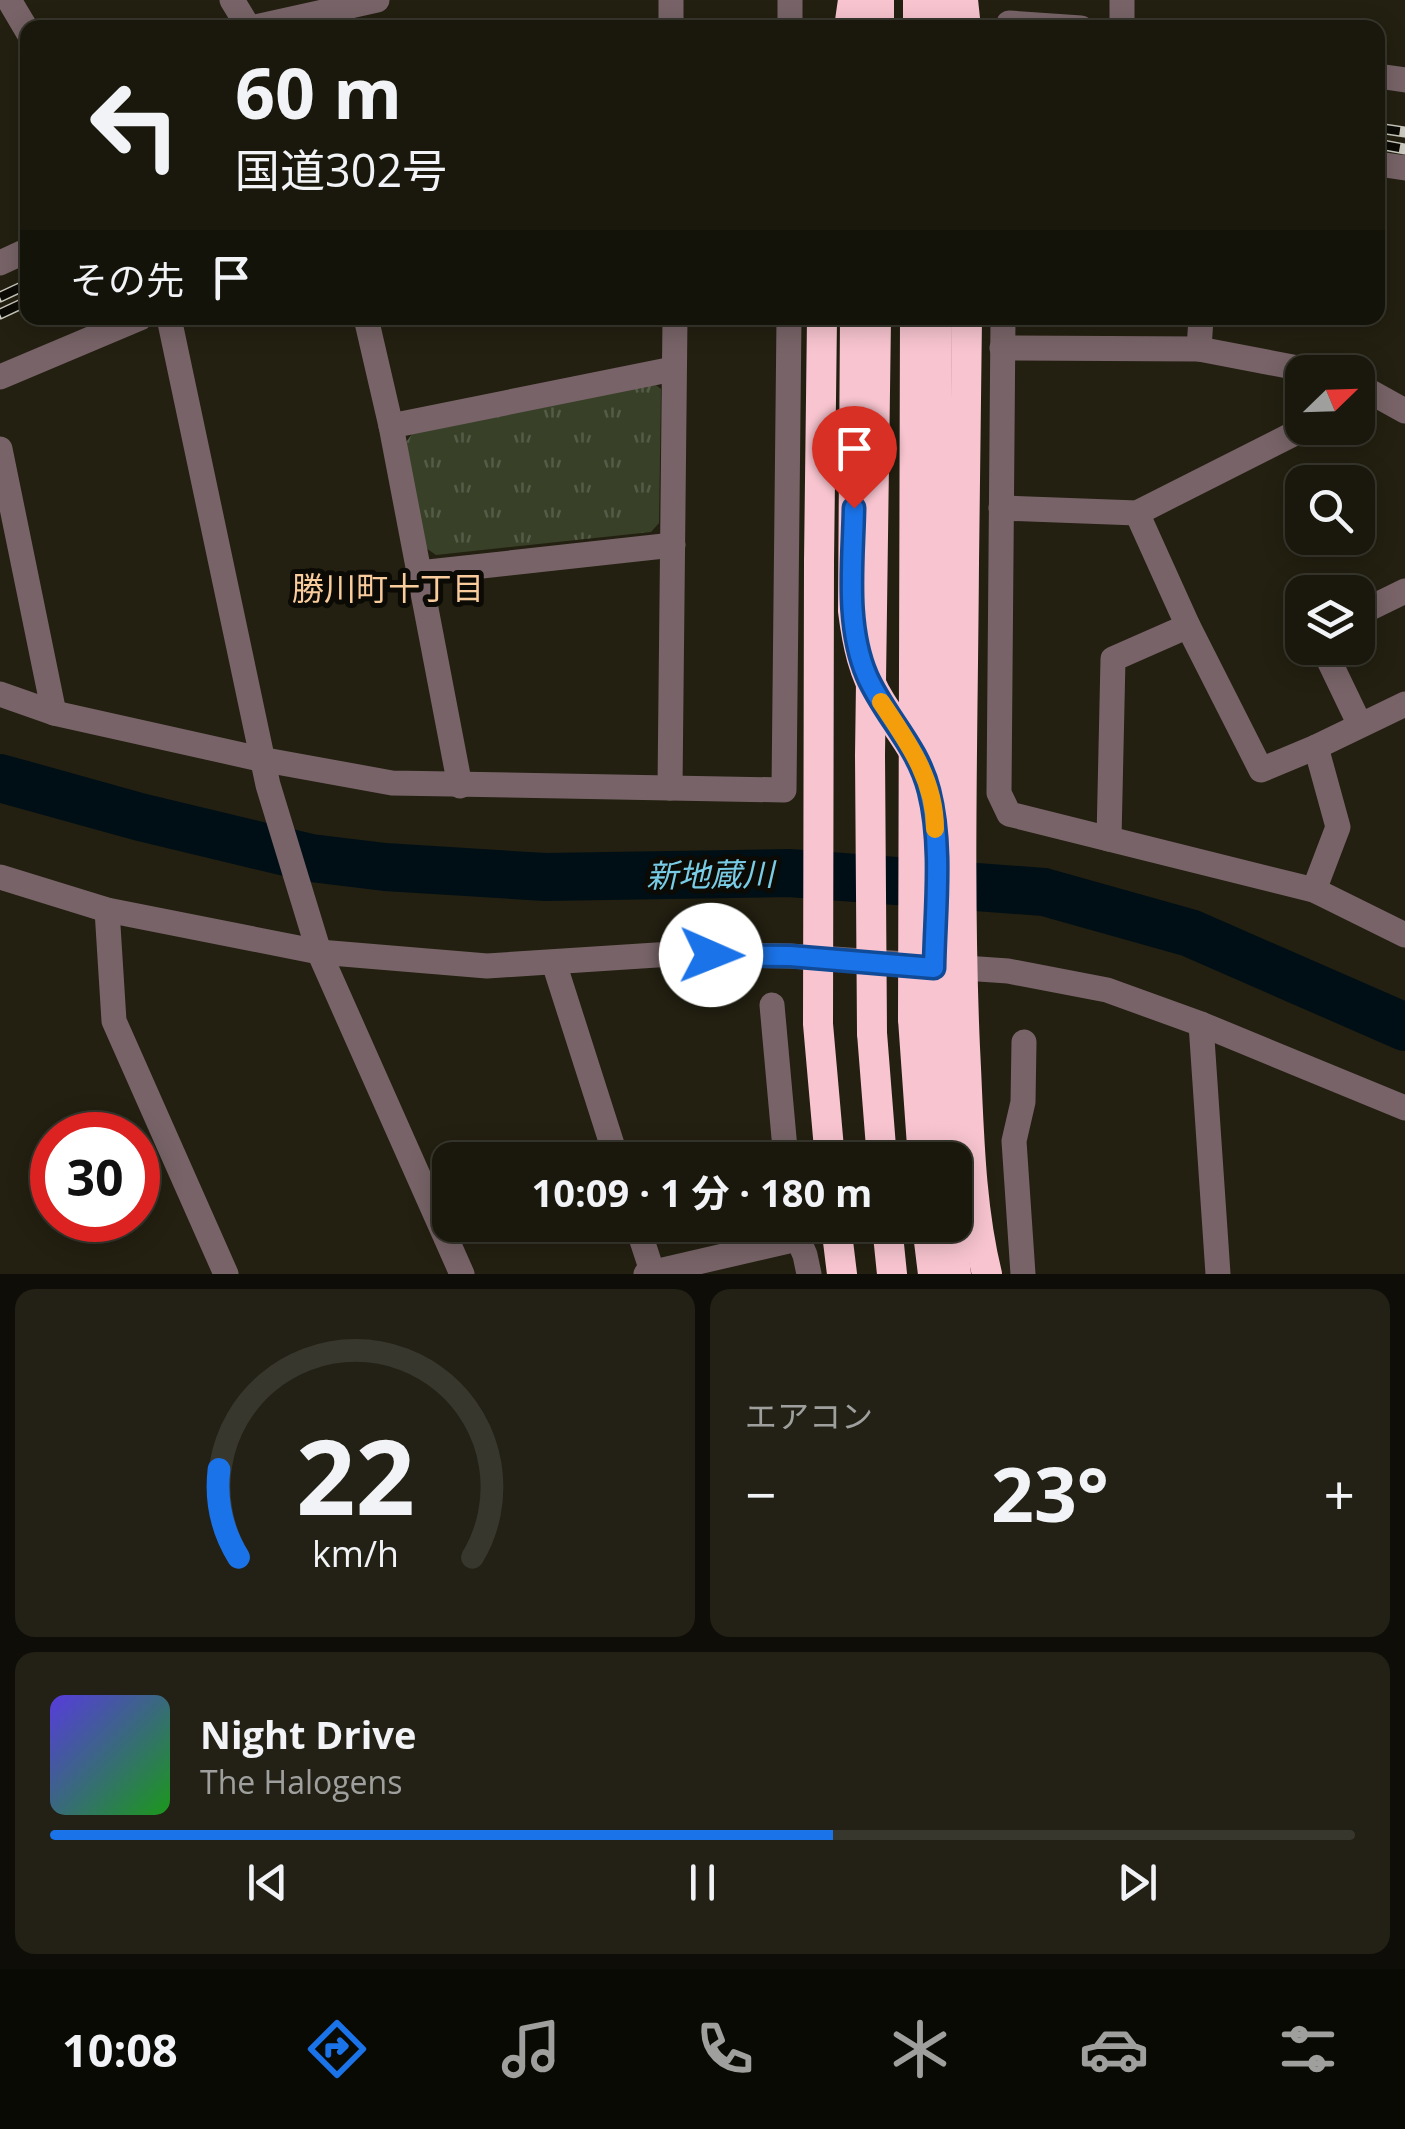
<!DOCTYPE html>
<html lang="ja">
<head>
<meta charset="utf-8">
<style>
  body { margin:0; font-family:"Open Sans","Noto Sans JP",sans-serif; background:#232116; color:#f1f3f6; height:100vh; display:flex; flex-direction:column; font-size:38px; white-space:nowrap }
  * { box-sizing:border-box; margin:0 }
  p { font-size:32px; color:#9fa09d }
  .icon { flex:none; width:55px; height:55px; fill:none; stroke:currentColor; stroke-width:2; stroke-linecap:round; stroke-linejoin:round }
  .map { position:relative; height:1274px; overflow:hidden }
  .drawer { display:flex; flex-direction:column; gap:15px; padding:15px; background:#0e0d07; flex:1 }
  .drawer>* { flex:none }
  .top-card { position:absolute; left:20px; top:20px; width:1365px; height:305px; border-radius:20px; box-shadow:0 5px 25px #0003,0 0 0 2px #38372e; background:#1a180d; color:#f1f3f6; overflow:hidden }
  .needle { width:65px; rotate:67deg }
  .tools { position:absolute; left:1285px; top:355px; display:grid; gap:20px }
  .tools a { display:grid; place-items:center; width:90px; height:90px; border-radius:20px; background:#1a180d; box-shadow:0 5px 25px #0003,0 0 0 2px #38372e; font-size:50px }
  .speed { position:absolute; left:30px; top:1112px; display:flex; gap:20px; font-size:50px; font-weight:700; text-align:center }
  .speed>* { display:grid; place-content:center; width:130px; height:130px; border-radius:50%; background:#1a180d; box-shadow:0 5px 25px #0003,0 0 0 2px #38372e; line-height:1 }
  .speed .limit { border:15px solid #d22; background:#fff; color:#111 }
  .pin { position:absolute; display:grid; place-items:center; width:85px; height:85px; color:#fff; margin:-102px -42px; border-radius:50% 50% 50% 0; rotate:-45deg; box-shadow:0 0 10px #0007 }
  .pin .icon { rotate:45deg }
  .me { position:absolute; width:110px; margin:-55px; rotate:91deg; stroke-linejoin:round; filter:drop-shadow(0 0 8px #0008) }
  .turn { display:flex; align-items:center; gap:35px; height:210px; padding:0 50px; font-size:45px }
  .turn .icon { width:130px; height:130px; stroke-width:2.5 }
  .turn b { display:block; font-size:70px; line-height:85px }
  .then { display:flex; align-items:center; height:95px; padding:0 50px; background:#0003; gap:20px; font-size:38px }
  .big { font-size:75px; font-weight:700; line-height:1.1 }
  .drawer .tile { flex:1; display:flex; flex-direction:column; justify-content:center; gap:15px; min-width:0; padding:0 35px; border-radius:20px; background:#232116 }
  .drawer .dial { align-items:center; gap:0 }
  .dial svg { height:260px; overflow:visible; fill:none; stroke:#38372e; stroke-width:7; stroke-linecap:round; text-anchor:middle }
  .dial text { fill:#f1f3f6; stroke:none }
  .song { display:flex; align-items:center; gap:30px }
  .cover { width:120px; height:120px; border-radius:15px; background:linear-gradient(135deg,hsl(250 70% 55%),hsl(120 70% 35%)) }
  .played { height:10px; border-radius:5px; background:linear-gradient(90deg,#1a73e8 60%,#38372e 60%) }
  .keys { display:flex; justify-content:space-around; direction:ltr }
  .heat { display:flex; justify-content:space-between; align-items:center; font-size:55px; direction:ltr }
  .drawer .tiles { flex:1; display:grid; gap:15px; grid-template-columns:1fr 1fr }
  .tile:last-child { grid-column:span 2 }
  .trip { position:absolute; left:432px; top:1142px; width:540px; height:100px; border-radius:20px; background:#1a180d; box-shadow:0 5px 25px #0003,0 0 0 2px #38372e; font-weight:700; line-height:100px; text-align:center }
  .tabs { display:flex; height:160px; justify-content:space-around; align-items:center; background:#0a0a05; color:#9fa09d }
  .tabs .icon { width:70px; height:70px }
  .tabs .selected { color:#1a73e8 }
  .tabs b { font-size:45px; color:#f1f3f6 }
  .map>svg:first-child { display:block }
  .grass { fill:url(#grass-tufts) }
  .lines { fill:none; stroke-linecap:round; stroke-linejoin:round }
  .river { stroke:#000f16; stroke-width:48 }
  .minor { stroke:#786468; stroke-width:25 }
  .highway { stroke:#f7c4cf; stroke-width:30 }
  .rail-casing { stroke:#cccabf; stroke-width:11 }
  .rail { stroke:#0b0a04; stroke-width:8; stroke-dasharray:22; stroke-linecap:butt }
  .highway-bridge { stroke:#f7c4cf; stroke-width:30 }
  .route-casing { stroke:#114b97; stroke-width:25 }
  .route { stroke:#1a73e8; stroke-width:18 }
  .slow { stroke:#f59e0b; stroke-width:18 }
  .labels { text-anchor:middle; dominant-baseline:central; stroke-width:10; stroke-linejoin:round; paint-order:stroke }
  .neighbourhood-label { font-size:32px; fill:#f8cc9c; stroke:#0b0a04 }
  .water-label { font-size:32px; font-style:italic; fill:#78cce6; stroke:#0b0a04 }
</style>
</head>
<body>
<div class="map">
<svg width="1405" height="1274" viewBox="0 0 1405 1274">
  <defs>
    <pattern id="grass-tufts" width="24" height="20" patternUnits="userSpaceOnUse" patternTransform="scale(2.5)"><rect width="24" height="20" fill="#384028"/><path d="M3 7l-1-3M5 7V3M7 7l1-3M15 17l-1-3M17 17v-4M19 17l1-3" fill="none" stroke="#545b46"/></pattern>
  </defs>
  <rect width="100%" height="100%" fill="#232011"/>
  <path class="grass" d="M 652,382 L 661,389 L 659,523 L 651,532 L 436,555 L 426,548 L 404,445 L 412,434 Z"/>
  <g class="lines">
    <path class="river" d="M 0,778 L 140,817 L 311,858 L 385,867 L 545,877 L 789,873 L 1044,892 L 1190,933 L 1405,1027"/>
    <g class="minor">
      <path d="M 9,0 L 28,32"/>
      <path d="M 232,0 L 249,28"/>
      <path d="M 671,0 L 671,28"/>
      <path d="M 790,0 L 790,28"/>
      <path d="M 1122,0 L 1122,28"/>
      <path d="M 1009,23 L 1081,28"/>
      <path d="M 251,28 L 377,0"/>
      <path d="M 1378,76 L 1405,80"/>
      <path d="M 1378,164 L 1405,168"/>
      <path d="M 0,263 L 28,250"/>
      <path d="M 169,318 L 268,785 L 319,952 L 462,1274"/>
      <path d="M 366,318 L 391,426 L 460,786"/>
      <path d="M 1003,318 L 999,793 L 1009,814 L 1314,890 L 1405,935"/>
      <path d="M 1002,348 L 1199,349 L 1319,372"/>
      <path d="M 1199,349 L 1201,318"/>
      <path d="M 0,377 L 140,318"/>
      <path d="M 1358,385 L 1405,411"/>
      <path d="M 391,426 L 673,369"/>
      <path d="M 0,449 L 54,713"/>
      <path d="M 1001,508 L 1137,513 L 1305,428"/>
      <path d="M 1137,513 L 1188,626 L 1261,770 L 1316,747"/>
      <path d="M 419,573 L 673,545"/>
      <path d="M 1358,614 L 1405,591"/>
      <path d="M 1323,648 L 1360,725"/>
      <path d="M 0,694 L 54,713 L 260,759 L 392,783 L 784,790 L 789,318"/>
      <path d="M 670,788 L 675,318"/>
      <path d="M 1109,839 L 1113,659 L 1188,626"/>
      <path d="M 0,877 L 107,910 L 319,952 L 487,966 L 672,954 L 790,956 L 1008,971 L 1107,990 L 1201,1024 L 1405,1108"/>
      <path d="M 1314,890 L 1338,827 L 1316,747 L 1405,704"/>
      <path d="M 107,910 L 114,1021 L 226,1274"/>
      <path d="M 554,963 L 617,1160"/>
      <path d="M 772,1005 L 786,1160"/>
      <path d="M 1201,1024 L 1218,1274"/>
      <path d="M 637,1225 L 652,1271"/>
      <path d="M 792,1225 L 805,1255 L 809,1274"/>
      <path d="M 646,1274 L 797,1239"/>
      <path d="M 1023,1274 L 1014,1141 L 1023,1102 L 1024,1042"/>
    </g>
    <g class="highway">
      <path d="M 963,0 L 966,28"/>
      <path d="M 849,28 L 853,0"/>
      <path d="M 879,28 L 879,0"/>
      <path d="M 918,28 L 918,0"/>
      <path d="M 942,28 L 942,0"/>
      <path d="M 855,318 L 853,611 C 857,643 863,674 881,702 C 894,723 909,741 920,763"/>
      <path d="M 937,318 L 934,968 L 944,1160"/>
      <path d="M 819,562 L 822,318"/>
      <path d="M 964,562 L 967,318"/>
      <path d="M 913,1019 L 923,1160"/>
      <path d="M 872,1033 L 882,1160"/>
      <path d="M 836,1225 L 842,1274"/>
      <path d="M 887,1225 L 892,1274"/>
      <path d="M 927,1225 L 933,1274"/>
      <path d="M 950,1225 L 956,1274"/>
    </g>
    <defs>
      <g id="rail">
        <path d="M 1378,128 L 1405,132"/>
        <path d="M 1378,144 L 1405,149"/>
        <path d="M 0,297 L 28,284"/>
        <path d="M 0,314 L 28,301"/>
      </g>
    </defs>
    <use href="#rail" class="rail-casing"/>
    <use href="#rail" class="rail"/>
    <g class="highway-bridge">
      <path d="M 819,562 L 818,1024 L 830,1160"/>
      <path d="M 964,562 C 963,724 958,886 965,1048 C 969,1122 969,1201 987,1274"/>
      <path d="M 913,1019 L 915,318"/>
      <path d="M 872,1033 L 870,755 L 876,318"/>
    </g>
  </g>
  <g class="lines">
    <defs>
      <path id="route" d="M 711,955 L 790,956 L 934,968 C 935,911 943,846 929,791 C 918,746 885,717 867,676 C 845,625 853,562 854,508"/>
    </defs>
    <use href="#route" class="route-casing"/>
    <use href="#route" class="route"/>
    <path class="slow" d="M 881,702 C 907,741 935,779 935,829"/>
  </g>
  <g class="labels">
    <g class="neighbourhood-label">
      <text x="388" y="587">勝川町十丁目</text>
    </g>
    <g class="water-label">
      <text transform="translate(710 874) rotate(-1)">新地蔵川</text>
    </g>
  </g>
</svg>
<div class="tools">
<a><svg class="needle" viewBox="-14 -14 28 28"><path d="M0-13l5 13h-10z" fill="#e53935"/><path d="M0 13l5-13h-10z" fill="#9fa09d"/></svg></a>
<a><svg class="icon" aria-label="search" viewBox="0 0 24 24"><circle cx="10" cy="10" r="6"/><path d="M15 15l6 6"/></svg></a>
<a><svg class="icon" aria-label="layers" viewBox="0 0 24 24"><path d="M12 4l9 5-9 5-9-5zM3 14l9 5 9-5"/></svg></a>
</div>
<div class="speed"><div class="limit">30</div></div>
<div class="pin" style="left:854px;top:508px;background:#d93025"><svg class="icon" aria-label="arrive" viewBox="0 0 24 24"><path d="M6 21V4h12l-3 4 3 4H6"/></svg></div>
<svg class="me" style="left:711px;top:955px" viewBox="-20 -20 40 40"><circle r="19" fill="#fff"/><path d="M0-13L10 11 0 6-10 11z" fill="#1a73e8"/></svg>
<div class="trip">10:09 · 1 分 · 180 m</div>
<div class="top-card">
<div class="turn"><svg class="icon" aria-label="left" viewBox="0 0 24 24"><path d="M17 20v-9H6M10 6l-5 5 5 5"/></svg><div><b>60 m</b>国道302号</div></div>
<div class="then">その先<svg class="icon" aria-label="arrive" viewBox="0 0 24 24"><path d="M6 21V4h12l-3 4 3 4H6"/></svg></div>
</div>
</div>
<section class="drawer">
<div class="tiles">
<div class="tile dial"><svg viewBox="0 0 100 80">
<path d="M14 69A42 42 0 1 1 86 69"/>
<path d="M14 69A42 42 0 0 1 8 42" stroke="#1a73e8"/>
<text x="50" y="56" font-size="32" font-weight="700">22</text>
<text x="50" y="72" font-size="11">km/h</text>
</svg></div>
<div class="tile"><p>エアコン</p>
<div class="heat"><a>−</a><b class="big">23°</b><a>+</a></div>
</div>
<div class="tile">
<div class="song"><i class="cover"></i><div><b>Night Drive</b><p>The Halogens</p></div></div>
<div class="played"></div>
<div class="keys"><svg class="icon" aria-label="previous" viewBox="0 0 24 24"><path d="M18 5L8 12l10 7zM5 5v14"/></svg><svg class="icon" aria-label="pause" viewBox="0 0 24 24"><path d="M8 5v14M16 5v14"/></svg><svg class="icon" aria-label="next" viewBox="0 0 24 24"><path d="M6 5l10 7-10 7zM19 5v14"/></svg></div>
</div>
</div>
</section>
<nav class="tabs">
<b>10:08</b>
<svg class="icon selected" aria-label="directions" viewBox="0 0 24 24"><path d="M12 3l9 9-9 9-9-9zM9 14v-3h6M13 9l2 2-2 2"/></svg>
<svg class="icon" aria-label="music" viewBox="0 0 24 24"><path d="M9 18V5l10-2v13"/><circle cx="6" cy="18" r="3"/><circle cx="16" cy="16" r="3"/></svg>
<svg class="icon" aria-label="phone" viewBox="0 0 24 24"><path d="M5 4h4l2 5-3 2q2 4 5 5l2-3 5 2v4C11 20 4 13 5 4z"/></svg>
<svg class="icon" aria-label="climate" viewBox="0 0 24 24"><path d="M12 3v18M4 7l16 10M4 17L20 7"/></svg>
<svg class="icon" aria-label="car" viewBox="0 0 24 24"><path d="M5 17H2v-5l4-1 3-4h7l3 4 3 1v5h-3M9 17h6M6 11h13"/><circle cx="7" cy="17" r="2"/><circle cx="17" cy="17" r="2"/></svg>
<svg class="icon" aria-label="filters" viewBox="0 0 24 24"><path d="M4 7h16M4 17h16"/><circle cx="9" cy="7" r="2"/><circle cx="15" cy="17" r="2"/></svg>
</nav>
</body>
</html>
